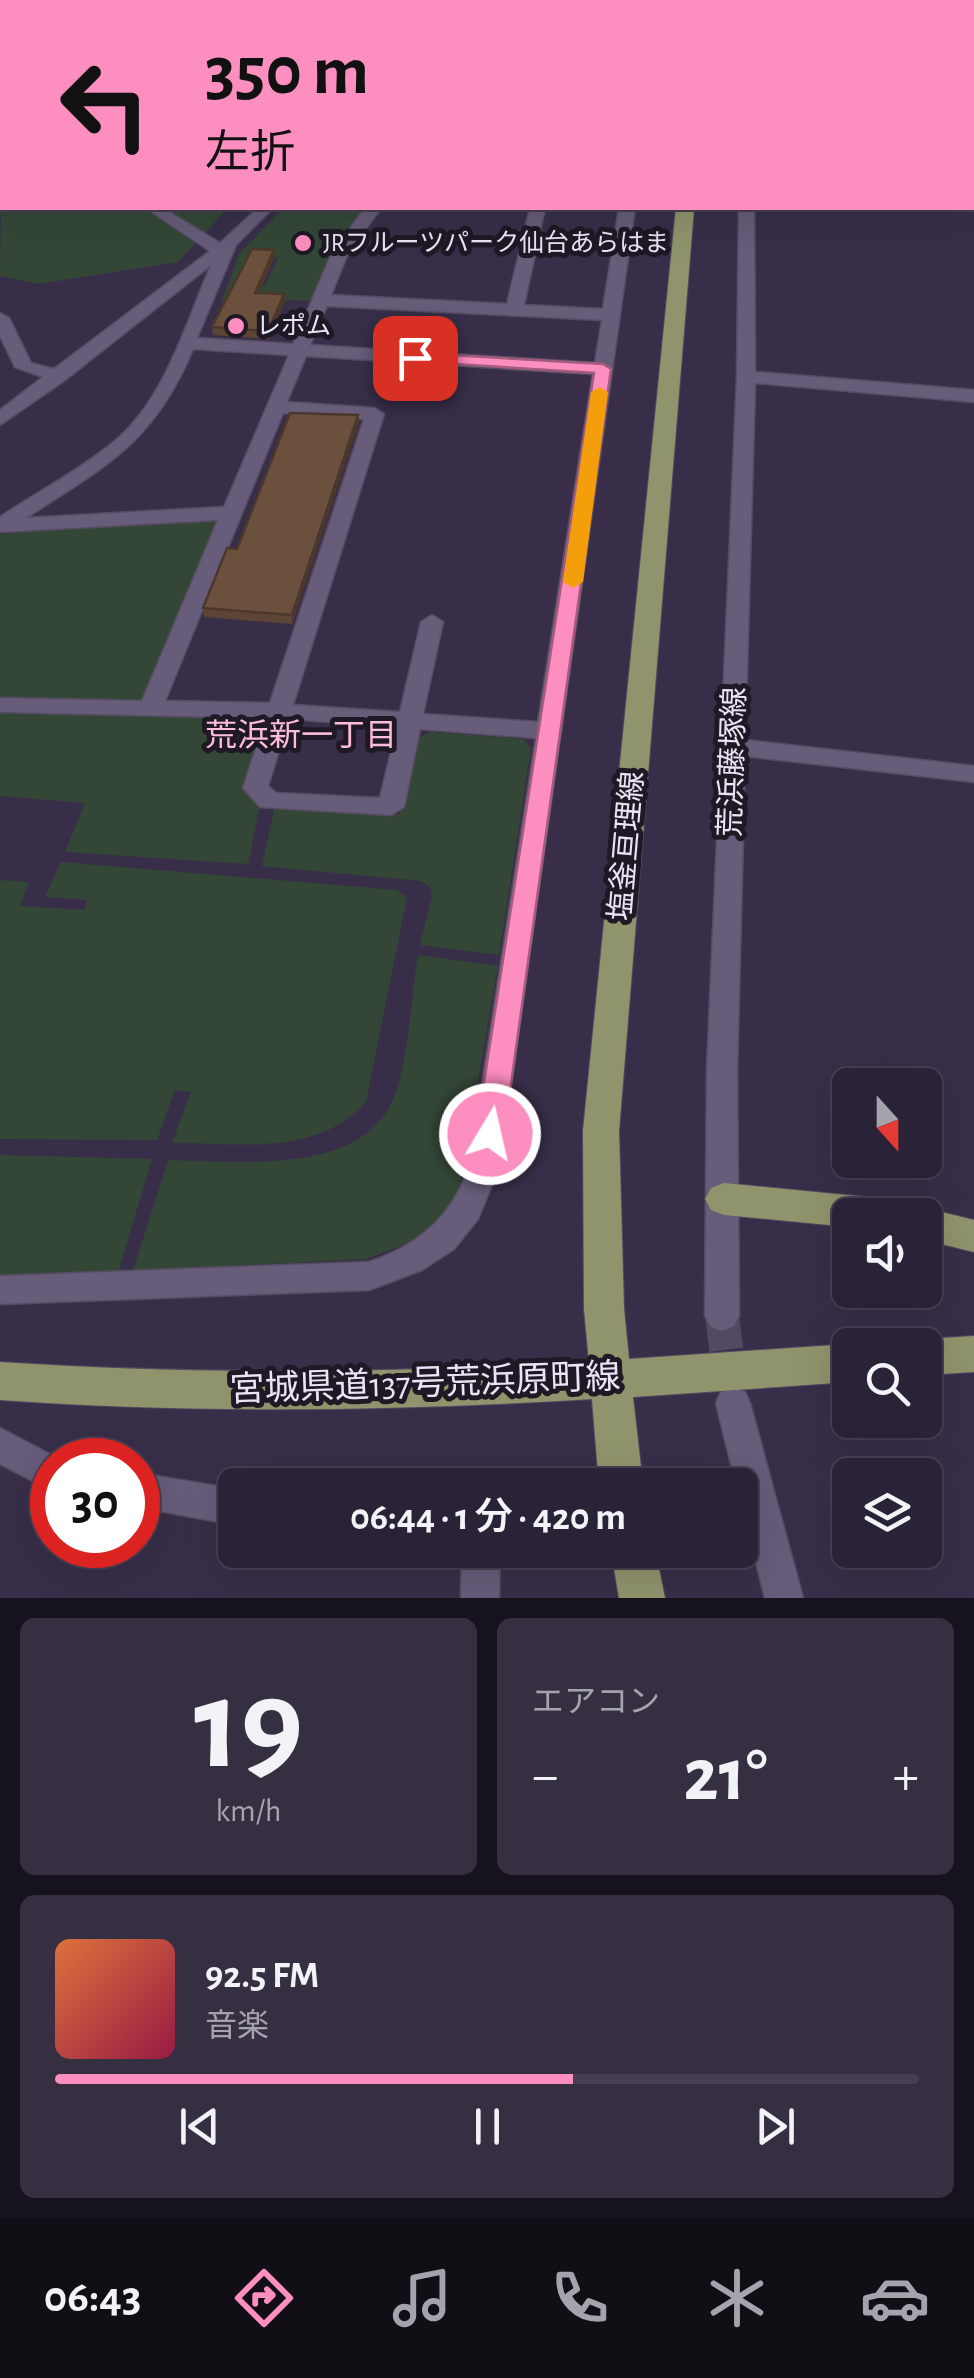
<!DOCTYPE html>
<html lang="ja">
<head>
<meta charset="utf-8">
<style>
  body { margin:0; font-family:"Alegreya Sans","Noto Sans JP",sans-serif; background:#362f42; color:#f1f3f6; height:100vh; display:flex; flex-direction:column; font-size:38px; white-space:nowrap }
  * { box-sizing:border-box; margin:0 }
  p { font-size:32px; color:#a5a4ad }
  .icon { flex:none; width:55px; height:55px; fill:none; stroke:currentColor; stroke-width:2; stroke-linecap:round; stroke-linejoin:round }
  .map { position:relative; height:1598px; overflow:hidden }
  .panel { display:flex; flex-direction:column; gap:20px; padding:20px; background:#17131e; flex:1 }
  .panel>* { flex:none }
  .banner { position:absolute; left:0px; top:0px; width:975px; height:210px; box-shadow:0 10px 40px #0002,0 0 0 2px #463f52; background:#fd8ec0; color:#111; overflow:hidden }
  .needle { width:65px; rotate:159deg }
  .tools { position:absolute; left:832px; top:1068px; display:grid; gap:20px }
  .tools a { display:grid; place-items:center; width:110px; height:110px; border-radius:15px; background:#2a2237; box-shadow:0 10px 40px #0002,0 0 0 2px #463f52; font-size:50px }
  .speed { position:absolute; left:30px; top:1438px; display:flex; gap:20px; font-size:50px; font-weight:700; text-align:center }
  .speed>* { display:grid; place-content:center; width:130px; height:130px; border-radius:50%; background:#2a2237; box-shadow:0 10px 40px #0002,0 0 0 2px #463f52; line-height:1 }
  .speed .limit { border:15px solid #d22; background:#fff; color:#111 }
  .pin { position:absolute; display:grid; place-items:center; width:85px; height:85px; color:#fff; margin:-42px; border-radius:20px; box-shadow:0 5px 15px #0006 }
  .me { position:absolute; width:110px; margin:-55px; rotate:9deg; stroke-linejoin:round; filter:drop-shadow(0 0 8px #0008) }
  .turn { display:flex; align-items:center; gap:35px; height:210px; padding:0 40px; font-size:45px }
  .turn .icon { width:130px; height:130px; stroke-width:2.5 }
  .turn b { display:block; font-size:70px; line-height:85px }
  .big { font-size:75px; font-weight:600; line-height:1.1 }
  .panel .widget { flex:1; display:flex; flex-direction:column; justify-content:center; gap:15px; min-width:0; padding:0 35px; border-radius:15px; background:#362f42 }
  .panel .dial { align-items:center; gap:0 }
  .dial b { font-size:130px; line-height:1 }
  .song { display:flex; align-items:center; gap:30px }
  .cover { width:120px; height:120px; border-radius:15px; background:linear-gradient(135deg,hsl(20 70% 55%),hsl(340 70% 35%)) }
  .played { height:10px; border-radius:5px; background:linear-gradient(90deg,#fd8ec0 60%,#463f52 60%) }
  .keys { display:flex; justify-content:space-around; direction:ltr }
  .heat { display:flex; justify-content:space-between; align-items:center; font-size:55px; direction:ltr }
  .panel .tiles { flex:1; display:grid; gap:20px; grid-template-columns:1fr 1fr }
  .widget:last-child { grid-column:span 2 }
  .trip { position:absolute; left:218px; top:1468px; width:540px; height:100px; border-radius:15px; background:#2a2237; box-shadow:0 10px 40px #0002,0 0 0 2px #463f52; font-weight:600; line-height:100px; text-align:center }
  .tab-bar { display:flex; height:160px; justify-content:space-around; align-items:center; background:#110e16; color:#a5a4ad }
  .tab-bar .icon { width:70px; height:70px }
  .tab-bar .on { color:#fd8ec0 }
  .tab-bar b { font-size:45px; color:#f1f3f6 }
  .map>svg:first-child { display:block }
  .green { fill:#344737 }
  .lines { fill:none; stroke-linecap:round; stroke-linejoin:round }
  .minor-tunnel { stroke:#534963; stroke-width:34; stroke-dasharray:34 16; stroke-linecap:butt }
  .minor-casing { stroke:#554c62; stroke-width:3 }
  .major-casing { stroke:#554c62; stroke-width:2 }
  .minor { fill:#675c7a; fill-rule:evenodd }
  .major { fill:#90946c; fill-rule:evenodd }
  .minor-bridge-casing { stroke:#554c62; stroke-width:15; stroke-linecap:butt }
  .minor-bridge { stroke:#675c7a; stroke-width:14 }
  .wall { fill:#5c4534 }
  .shaded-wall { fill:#4b382b }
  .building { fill:#6b503d; stroke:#4b382b; stroke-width:2.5 }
  .route { fill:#fd8ec0; stroke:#a45c7d; stroke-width:2.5 }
  .slow { fill:#f59e0b }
  .poi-dot { fill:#fd8ec0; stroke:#1e1925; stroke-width:4 }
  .labels { text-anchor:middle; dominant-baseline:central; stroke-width:10; stroke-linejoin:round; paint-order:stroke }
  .far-poi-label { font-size:25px; fill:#eae4f5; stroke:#1e1925; text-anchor:start }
  .street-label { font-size:30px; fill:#eae4f5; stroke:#1e1925 }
  .neighbourhood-label { font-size:32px; fill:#fcbdd7; stroke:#1e1925 }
  .near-street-label { font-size:35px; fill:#eae4f5; stroke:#1e1925 }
</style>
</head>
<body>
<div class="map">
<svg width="974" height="1598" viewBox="0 0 974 1598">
  <rect width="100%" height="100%" fill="#382e49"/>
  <g class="green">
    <path d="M 2,119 L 2,208 L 228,208 L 178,262 L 38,284 L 0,276 Z"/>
    <path d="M 283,208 L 364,208 L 331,252 L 311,301 L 251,299 L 257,286 L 265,286 L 278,258 L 252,256 L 227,303 L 221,303 L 239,254 Z"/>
    <path d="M 216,517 L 225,523 L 151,696 L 139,702 L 0,700 L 0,534 Z"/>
    <path d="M 0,710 L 256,718 L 267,726 L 260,804 L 248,864 L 65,852 L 85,803 L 0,796 Z"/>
    <path d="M 431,732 L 523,739 L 531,748 L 499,955 L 420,945 L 432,896 L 430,887 L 421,881 L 262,866 L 275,805 L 400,814 L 418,738 Z"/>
    <path d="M 61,862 L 397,890 L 407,898 L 366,1102 C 317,1157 240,1143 172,1143 L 191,1092 L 175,1090 L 157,1140 L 0,1139 L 0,880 L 29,882 L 20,906 L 85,910 L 87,900 L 45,897 Z"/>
    <path d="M 418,955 L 498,966 L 460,1184 L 447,1212 L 434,1225 L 414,1241 L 366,1259 L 133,1271 L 168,1160 C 237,1161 368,1178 396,1092 C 409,1052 411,998 418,955 Z"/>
    <path d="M 0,1155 L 152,1159 L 118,1273 L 0,1278 Z"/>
  </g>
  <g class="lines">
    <path class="minor-tunnel" d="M 722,1316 L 731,1386"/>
    <defs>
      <g id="minor">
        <path d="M 588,0 L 618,0 L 619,2 L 590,2 Z"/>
        <path d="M 763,0 L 789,0 L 790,2 L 762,2 Z"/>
        <rect x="972" y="9" width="2" height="8"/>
        <rect x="972" y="163" width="2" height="8"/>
        <path d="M 146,208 L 163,208 L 220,243 L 258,208 L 273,208 L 236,245 L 197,338 L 293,344 L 332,253 L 365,208 L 381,208 L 348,253 L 331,295 L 507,304 L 530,208 L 545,208 L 524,305 L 603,309 L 619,208 L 635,208 L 499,1168 L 478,1219 L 454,1249 L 422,1270 L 369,1290 L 0,1304 L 0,1276 L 369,1262 C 419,1245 450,1218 469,1168 L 536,738 L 420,729 L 404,807 L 391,815 L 260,807 L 243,788 L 266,718 L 0,712 L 0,698 L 142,701 L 218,520 L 0,532 L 0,517 C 36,493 76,472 110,445 C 164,403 185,325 211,265 L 65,380 L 0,425 L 0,410 L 43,377 L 15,367 L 0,336 L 0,313 L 9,318 L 31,363 L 54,369 L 210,251 ZM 327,306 L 602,320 L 595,363 L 310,345 ZM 193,349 L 289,355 L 224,507 L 26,518 C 107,465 154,443 193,349 ZM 306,356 L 593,374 L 538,722 L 423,714 L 443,622 L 432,615 L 421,622 L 400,712 L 293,705 L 384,414 L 375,408 L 287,402 ZM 283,413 L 364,419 L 270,703 L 165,701 ZM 289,719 L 397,727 L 380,798 L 276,793 L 268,786 Z"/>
        <path d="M 739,208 L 754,208 L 755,372 L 974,390 L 974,402 L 755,383 L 745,740 L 974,766 L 974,782 L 745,756 L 737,1071 L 739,1316 L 734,1326 L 722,1331 L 710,1326 L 705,1316 L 707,1071 L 737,377 Z"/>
        <path d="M 733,1387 L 745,1392 L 750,1403 L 803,1598 L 765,1598 L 740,1499 L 740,1485 L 736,1485 L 716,1403 L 721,1392 Z"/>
        <path d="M 0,1428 L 61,1460 L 52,1460 L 52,1491 L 0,1464 Z"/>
        <path d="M 138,1473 L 235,1489 L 235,1525 L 138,1507 Z"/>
        <path d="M 462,1550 L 500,1550 L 499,1598 L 461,1598 Z"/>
      </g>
      <g id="major">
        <rect x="697" y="0" width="14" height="2"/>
        <path d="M 676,208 L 694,208 L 619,1131 L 624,1309 L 629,1359 L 850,1344 L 850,1382 L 633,1397 L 643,1485 L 599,1485 L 592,1399 C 394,1411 198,1414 0,1400 L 0,1362 C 197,1375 392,1373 589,1362 L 584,1309 L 583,1131 Z"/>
        <path d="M 724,1183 L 887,1199 L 900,1204 L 906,1215 L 850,1215 L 850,1227 L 724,1215 L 711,1210 L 705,1199 L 711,1188 Z"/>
        <path d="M 925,1208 L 974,1220 L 974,1252 L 925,1240 L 925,1215 L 910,1215 Z"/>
        <path d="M 974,1336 L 974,1372 L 925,1375 L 925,1345 L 910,1345 L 925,1339 Z"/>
        <path d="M 611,1550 L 655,1550 L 665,1598 L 619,1598 Z"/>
      </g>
    </defs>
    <use href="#minor" class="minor-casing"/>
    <use href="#major" class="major-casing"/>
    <use href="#minor" class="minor"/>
    <use href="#major" class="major"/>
    <defs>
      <path id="minor-bridge" d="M 746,0 L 768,2"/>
    </defs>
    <use href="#minor-bridge" class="minor-bridge-casing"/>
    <use href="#minor-bridge" class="minor-bridge"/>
  </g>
  <g class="wall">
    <path d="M 274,250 L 275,257 L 259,293 L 285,302 L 269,339 L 213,335 L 212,327 Z"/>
    <path d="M 358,415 L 359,423 L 292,624 L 204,617 L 203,608 Z"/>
  </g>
  <g class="shaded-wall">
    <path d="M 274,250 L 275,257 L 256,300 L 255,293 Z"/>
    <path d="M 284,294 L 285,302 L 269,339 L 268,331 Z"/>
    <path d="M 358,415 L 359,423 L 292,624 L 292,615 Z"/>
  </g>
  <g class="building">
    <path d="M 252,249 L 274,250 L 255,293 L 284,294 L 268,331 L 212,327 Z"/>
    <path d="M 290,413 L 358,415 L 292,615 L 203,608 L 227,548 L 237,549 Z"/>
  </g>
  <path class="route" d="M 415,353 L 603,364 L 611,369 L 504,1134 L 500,1142 L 490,1145 L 480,1142 L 476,1134 L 594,373 L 409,361 L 409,354 Z"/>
  <path class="slow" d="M 600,387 L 608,392 L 583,582 L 573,588 L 563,582 L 591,392 Z"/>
  <g class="poi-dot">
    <circle cx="303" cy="243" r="10"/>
    <circle cx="236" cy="326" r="10"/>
  </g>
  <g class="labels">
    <g class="far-poi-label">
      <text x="323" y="243">JRフルーツパーク仙台あらはま</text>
      <text x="256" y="326">レポム</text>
    </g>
    <g class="street-label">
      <text transform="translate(733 762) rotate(-88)">荒浜藤塚線</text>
      <text transform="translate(627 846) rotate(-85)">塩釜亘理線</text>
    </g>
    <g class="neighbourhood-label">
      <text x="301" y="736">荒浜新一丁目</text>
    </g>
    <g class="near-street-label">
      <text transform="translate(425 1384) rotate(-2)">宮城県道137号荒浜原町線</text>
    </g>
  </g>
</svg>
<div class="tools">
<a><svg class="needle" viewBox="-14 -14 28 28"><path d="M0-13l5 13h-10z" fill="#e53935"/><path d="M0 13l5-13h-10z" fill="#a5a4ad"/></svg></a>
<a><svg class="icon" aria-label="sound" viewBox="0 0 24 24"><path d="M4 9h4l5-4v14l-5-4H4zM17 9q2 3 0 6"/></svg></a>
<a><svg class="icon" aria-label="search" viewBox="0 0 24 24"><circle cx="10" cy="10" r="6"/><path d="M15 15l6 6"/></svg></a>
<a><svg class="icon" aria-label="layers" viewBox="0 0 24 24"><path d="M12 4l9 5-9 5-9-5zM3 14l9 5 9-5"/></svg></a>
</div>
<div class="speed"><div class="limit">30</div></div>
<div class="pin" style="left:415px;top:358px;background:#d93025"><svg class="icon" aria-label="arrive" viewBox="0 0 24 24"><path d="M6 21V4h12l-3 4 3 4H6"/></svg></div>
<svg class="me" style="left:490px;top:1134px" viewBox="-20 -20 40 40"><circle r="17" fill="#fd8ec0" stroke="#fff" stroke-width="3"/><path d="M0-11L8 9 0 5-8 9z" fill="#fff"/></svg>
<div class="trip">06:44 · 1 分 · 420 m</div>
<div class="banner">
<div class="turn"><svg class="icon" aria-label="left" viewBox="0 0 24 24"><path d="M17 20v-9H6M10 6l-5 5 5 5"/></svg><div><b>350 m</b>左折</div></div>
</div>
</div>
<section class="panel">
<div class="tiles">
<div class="widget dial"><b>19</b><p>km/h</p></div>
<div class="widget"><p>エアコン</p>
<div class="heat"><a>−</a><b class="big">21°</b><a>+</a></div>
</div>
<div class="widget">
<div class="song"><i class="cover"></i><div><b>92.5 FM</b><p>音楽</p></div></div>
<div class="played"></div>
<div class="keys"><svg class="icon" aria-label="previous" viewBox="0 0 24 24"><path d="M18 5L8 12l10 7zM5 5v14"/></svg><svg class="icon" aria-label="pause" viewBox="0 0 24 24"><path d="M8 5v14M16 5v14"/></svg><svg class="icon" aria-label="next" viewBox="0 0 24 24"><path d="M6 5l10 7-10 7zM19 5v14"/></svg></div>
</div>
</div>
</section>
<nav class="tab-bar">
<b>06:43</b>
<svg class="icon on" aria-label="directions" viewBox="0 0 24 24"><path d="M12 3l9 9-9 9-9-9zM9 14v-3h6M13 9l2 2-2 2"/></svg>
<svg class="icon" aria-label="music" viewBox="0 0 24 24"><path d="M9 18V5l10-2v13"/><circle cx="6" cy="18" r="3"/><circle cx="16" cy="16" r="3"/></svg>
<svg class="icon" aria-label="phone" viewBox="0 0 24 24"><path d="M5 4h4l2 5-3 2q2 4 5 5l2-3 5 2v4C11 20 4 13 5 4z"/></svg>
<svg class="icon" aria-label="climate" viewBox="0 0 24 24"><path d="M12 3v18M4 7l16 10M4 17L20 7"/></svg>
<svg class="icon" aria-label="car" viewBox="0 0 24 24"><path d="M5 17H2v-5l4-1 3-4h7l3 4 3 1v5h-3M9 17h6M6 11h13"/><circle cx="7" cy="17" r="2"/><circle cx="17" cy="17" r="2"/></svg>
</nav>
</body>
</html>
